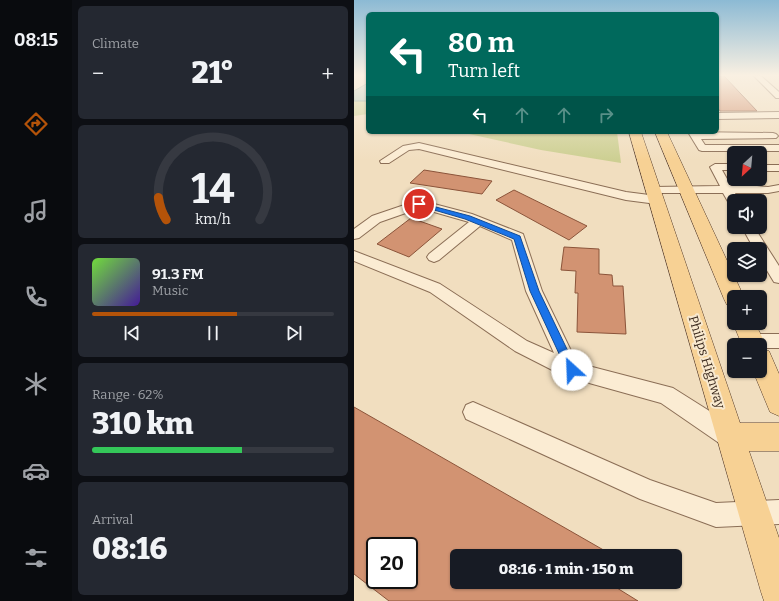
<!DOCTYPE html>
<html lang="en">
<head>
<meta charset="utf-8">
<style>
  body { margin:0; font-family:Bitter,serif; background:#242831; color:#f1f3f6; height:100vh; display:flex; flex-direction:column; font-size:15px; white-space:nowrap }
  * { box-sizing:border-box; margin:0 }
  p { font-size:13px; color:#9ea1a6 }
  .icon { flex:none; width:22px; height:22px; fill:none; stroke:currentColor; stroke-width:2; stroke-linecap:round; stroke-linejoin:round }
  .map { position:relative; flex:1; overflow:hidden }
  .drawer { display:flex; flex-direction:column; gap:6px; padding:6px; background:#0d0f14; width:282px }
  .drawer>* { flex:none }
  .top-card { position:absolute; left:12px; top:12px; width:353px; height:122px; border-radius:6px; box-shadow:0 1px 3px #0004; background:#00695c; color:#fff; overflow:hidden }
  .needle { width:26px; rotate:206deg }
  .fabs { position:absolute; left:373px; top:146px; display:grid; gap:8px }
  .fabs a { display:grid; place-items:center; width:40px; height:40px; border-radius:6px; background:#171b24; box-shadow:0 1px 3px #0004; font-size:20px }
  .speed { position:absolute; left:12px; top:537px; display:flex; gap:8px; font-size:20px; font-weight:700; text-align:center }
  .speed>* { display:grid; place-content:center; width:52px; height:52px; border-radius:50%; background:#171b24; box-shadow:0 1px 3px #0004; line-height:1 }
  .speed .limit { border:2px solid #111; border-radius:6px; background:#fff; color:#111 }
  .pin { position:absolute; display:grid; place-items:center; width:34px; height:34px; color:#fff; margin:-17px; border:2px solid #fff; border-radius:50%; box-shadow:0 1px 4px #0007 }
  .me { position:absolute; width:44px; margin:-22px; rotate:335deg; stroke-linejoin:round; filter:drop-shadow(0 0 3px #0008) }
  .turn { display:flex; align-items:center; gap:14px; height:84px; padding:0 16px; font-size:18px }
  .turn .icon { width:52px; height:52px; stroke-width:2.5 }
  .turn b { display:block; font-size:28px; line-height:34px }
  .lanes { display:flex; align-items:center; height:38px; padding:0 16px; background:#0003; justify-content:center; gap:20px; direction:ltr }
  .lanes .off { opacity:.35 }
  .big { font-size:30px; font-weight:800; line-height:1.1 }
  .drawer .widget { flex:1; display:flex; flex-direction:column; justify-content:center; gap:6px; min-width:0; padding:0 14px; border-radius:6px; background:#242831 }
  .drawer .dial { align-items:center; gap:0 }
  .dial svg { height:104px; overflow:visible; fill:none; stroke:#363941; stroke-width:7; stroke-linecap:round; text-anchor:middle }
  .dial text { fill:#f1f3f6; stroke:none }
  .song { display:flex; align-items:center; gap:12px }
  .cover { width:48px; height:48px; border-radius:6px; background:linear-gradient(135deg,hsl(100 70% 55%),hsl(260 70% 35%)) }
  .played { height:4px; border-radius:2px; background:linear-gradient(90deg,#b45309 60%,#363941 60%) }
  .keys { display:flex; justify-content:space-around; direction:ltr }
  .heat { display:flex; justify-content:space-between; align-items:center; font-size:22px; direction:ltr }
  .charge { height:6px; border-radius:3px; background:linear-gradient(90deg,#34c759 62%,#363941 0) }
  .trip { position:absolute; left:96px; top:549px; width:232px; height:40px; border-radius:6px; background:#171b24; box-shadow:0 1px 3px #0004; font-weight:800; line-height:40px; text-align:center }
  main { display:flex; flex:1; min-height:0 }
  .tab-bar { display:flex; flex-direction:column; width:72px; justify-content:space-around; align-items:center; background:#090b0e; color:#9ea1a6 }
  .tab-bar .icon { width:28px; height:28px }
  .tab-bar .current { color:#b45309 }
  .tab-bar b { font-size:18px; color:#f1f3f6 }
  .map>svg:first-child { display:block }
  .green { fill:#cdcf92 }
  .water { fill:#a2c2b6; stroke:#699184 }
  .building { fill:#d29372; stroke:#8b543a; fill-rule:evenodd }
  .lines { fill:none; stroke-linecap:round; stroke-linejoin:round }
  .minor-casing { stroke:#8b6e56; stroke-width:2 }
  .major-casing { stroke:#583d2b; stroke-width:1 }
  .minor { fill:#fbecd3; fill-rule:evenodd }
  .major { fill:#f7d194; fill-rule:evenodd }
  .route { fill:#1a73e8; stroke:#114b97 }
  .labels { text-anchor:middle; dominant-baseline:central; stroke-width:4; stroke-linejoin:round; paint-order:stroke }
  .street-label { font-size:13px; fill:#39281c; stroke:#f8e9cf }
</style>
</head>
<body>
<main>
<nav class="tab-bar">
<b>08:15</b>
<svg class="icon current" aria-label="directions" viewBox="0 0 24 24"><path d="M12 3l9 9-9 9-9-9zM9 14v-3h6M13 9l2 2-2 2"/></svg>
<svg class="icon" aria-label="music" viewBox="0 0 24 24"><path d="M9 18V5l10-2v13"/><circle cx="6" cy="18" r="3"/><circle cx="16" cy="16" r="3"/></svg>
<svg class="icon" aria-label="phone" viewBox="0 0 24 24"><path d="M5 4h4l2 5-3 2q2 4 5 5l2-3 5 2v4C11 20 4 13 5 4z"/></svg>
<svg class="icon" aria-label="climate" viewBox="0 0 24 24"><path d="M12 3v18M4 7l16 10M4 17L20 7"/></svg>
<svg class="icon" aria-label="car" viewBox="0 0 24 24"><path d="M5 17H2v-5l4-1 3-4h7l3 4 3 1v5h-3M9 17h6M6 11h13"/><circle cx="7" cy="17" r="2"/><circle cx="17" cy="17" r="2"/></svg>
<svg class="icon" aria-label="filters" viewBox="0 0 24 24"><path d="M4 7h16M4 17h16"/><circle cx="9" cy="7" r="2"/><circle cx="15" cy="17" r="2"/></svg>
</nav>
<section class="drawer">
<div class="widget"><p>Climate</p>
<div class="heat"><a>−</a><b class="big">21°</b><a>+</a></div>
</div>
<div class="widget dial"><svg viewBox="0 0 100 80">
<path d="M14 69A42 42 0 1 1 86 69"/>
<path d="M14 69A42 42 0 0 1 8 52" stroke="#b45309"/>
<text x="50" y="56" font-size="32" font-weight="700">14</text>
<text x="50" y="72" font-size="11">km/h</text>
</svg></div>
<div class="widget">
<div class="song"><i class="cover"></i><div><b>91.3 FM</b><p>Music</p></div></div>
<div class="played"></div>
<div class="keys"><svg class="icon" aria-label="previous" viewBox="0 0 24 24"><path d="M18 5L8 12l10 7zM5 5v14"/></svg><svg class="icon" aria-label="pause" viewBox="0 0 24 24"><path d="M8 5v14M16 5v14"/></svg><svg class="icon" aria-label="next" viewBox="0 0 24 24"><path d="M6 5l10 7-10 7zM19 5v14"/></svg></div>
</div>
<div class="widget"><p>Range · 62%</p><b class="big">310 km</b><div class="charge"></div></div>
<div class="widget"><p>Arrival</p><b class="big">08:16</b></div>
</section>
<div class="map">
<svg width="425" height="601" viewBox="0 0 425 601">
  <rect width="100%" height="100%" fill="#f1debf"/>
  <g class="green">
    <path d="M 0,101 L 14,101 L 14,114 L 0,116 Z"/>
    <path d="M 106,132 L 263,132 L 267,163 L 187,150 Z"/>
  </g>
  <path class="water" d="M 14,83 L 14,101 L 0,101 L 0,91 Z"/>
  <g class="building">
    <path d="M 363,76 L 370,76 L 403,111 L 366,111 L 363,107 Z"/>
    <path d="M 70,170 L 138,181 L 128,194 L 56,183 Z"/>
    <path d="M 160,190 L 233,226 L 215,240 L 142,200 Z"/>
    <path d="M 57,218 L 88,229 L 55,257 L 23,244 Z"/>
    <path d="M 210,247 L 245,249 L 245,274 L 258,275 L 259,286 L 269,286 L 272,334 L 223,332 L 224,293 L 221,293 L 222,271 L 207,270 Z"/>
    <path d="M 0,407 L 260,556 L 103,556 L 103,582 L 264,582 L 263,588 L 284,601 L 35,601 L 0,574 ZM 21,546 L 55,546 L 55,580 L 21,580 Z"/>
  </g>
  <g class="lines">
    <defs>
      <g id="minor">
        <path d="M 400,76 L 407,76 L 425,92 L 425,98 L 422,98 Z"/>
        <path d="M 425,112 L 425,118 L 363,119 L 363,113 Z"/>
        <path d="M 334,132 L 419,133 L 422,134 L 424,136 L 422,138 L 347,139 L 351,145 L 425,145 L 425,151 L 348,151 L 345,150 Z"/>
        <path d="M 65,143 L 272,192 L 303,196 L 307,197 L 309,200 L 307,203 L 303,204 L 272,200 L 65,149 L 55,150 L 35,163 L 27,163 L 26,161 L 49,146 Z"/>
        <path d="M 361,164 L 380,164 L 380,170 L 368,170 L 377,186 L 392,186 L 387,179 L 399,179 L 403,186 L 414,187 L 425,185 L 425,191 L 414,193 L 381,193 L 385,201 L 380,201 L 380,206 L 376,205 L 369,193 L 300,193 L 296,192 L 294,190 L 296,188 L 300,187 L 366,186 L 356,167 Z"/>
        <rect x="406" y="165" width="19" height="6"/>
        <path d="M 65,200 L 118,214 L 169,234 L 188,291 L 223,363 L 319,388 L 384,429 L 387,437 L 384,445 L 376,448 L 368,445 L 307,403 L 210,376 L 161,351 L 76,292 L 0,261 L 0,251 L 86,284 L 173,341 L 200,353 L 172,291 L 158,240 L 126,226 L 85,260 L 80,262 L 75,260 L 73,257 L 75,254 L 115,222 L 66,208 L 26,222 L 5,238 L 0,239 L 0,229 L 18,216 Z"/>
        <path d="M 388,227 L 400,227 L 425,266 L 425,283 L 420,282 L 406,259 L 406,249 L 400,249 Z"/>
        <path d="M 398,334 L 425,334 L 425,348 L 406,348 L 406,345 L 391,345 L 389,341 L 392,336 Z"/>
        <path d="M 119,402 L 296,480 L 362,503 L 425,500 L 425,524 L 362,527 L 286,499 L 112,419 L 109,412 L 112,405 Z"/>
      </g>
      <g id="major">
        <path d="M 275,132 L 287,132 L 386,423 L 425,423 L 425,451 L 395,451 L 425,538 L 425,601 L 410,601 L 407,592 Z"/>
        <path d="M 301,132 L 313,132 L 390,297 L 380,297 L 380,307 L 373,305 L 370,299 Z"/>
        <path d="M 380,321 L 380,323 L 401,323 L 412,345 L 409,350 L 415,351 L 425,374 L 425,416 L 416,412 L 399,371 L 406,371 L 406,345 L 388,345 L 379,323 Z"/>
      </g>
    </defs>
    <use href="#minor" class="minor-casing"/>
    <use href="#major" class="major-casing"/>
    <use href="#minor" class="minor"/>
    <use href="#major" class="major"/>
  </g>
  <linearGradient id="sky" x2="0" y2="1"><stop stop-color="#8cbad4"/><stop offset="0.47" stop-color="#f9f0e2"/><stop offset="1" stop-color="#f9f0e2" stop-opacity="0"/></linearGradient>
  <rect width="425" height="160" fill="url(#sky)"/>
  <path class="route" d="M 63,202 L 116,216 L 166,236 L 185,291 L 223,370 L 221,373 L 218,375 L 214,373 L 176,291 L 160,239 L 111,219 L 63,205 Z"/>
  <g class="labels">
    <g class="street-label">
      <text transform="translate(353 362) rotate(73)">Philips Highway</text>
    </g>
  </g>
</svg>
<div class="fabs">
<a><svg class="needle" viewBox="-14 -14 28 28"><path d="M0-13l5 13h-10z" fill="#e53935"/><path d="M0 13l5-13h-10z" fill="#9ea1a6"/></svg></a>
<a><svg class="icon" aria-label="sound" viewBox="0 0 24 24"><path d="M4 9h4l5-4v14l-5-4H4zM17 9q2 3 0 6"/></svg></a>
<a><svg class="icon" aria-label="layers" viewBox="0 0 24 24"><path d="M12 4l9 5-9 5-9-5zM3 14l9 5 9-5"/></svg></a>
<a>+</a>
<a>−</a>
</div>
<div class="speed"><div class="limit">20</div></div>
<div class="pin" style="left:65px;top:204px;background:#d93025"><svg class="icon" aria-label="arrive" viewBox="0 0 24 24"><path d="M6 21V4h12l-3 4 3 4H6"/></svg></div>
<svg class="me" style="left:218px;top:370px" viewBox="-20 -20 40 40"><circle r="19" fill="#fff"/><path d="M0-13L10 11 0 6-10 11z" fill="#1a73e8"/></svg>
<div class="trip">08:16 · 1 min · 150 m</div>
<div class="top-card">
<div class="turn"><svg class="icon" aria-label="left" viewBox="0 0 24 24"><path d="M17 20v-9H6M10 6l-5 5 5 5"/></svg><div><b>80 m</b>Turn left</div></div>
<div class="lanes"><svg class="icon" aria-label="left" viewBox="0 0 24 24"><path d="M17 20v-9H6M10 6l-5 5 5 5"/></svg><svg class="icon off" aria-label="ahead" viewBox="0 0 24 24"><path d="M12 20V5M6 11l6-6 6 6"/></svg><svg class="icon off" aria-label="ahead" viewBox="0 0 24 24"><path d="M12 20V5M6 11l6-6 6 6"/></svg><svg class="icon off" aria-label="right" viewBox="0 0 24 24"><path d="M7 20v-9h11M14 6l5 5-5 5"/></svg></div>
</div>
</div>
</main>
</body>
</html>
